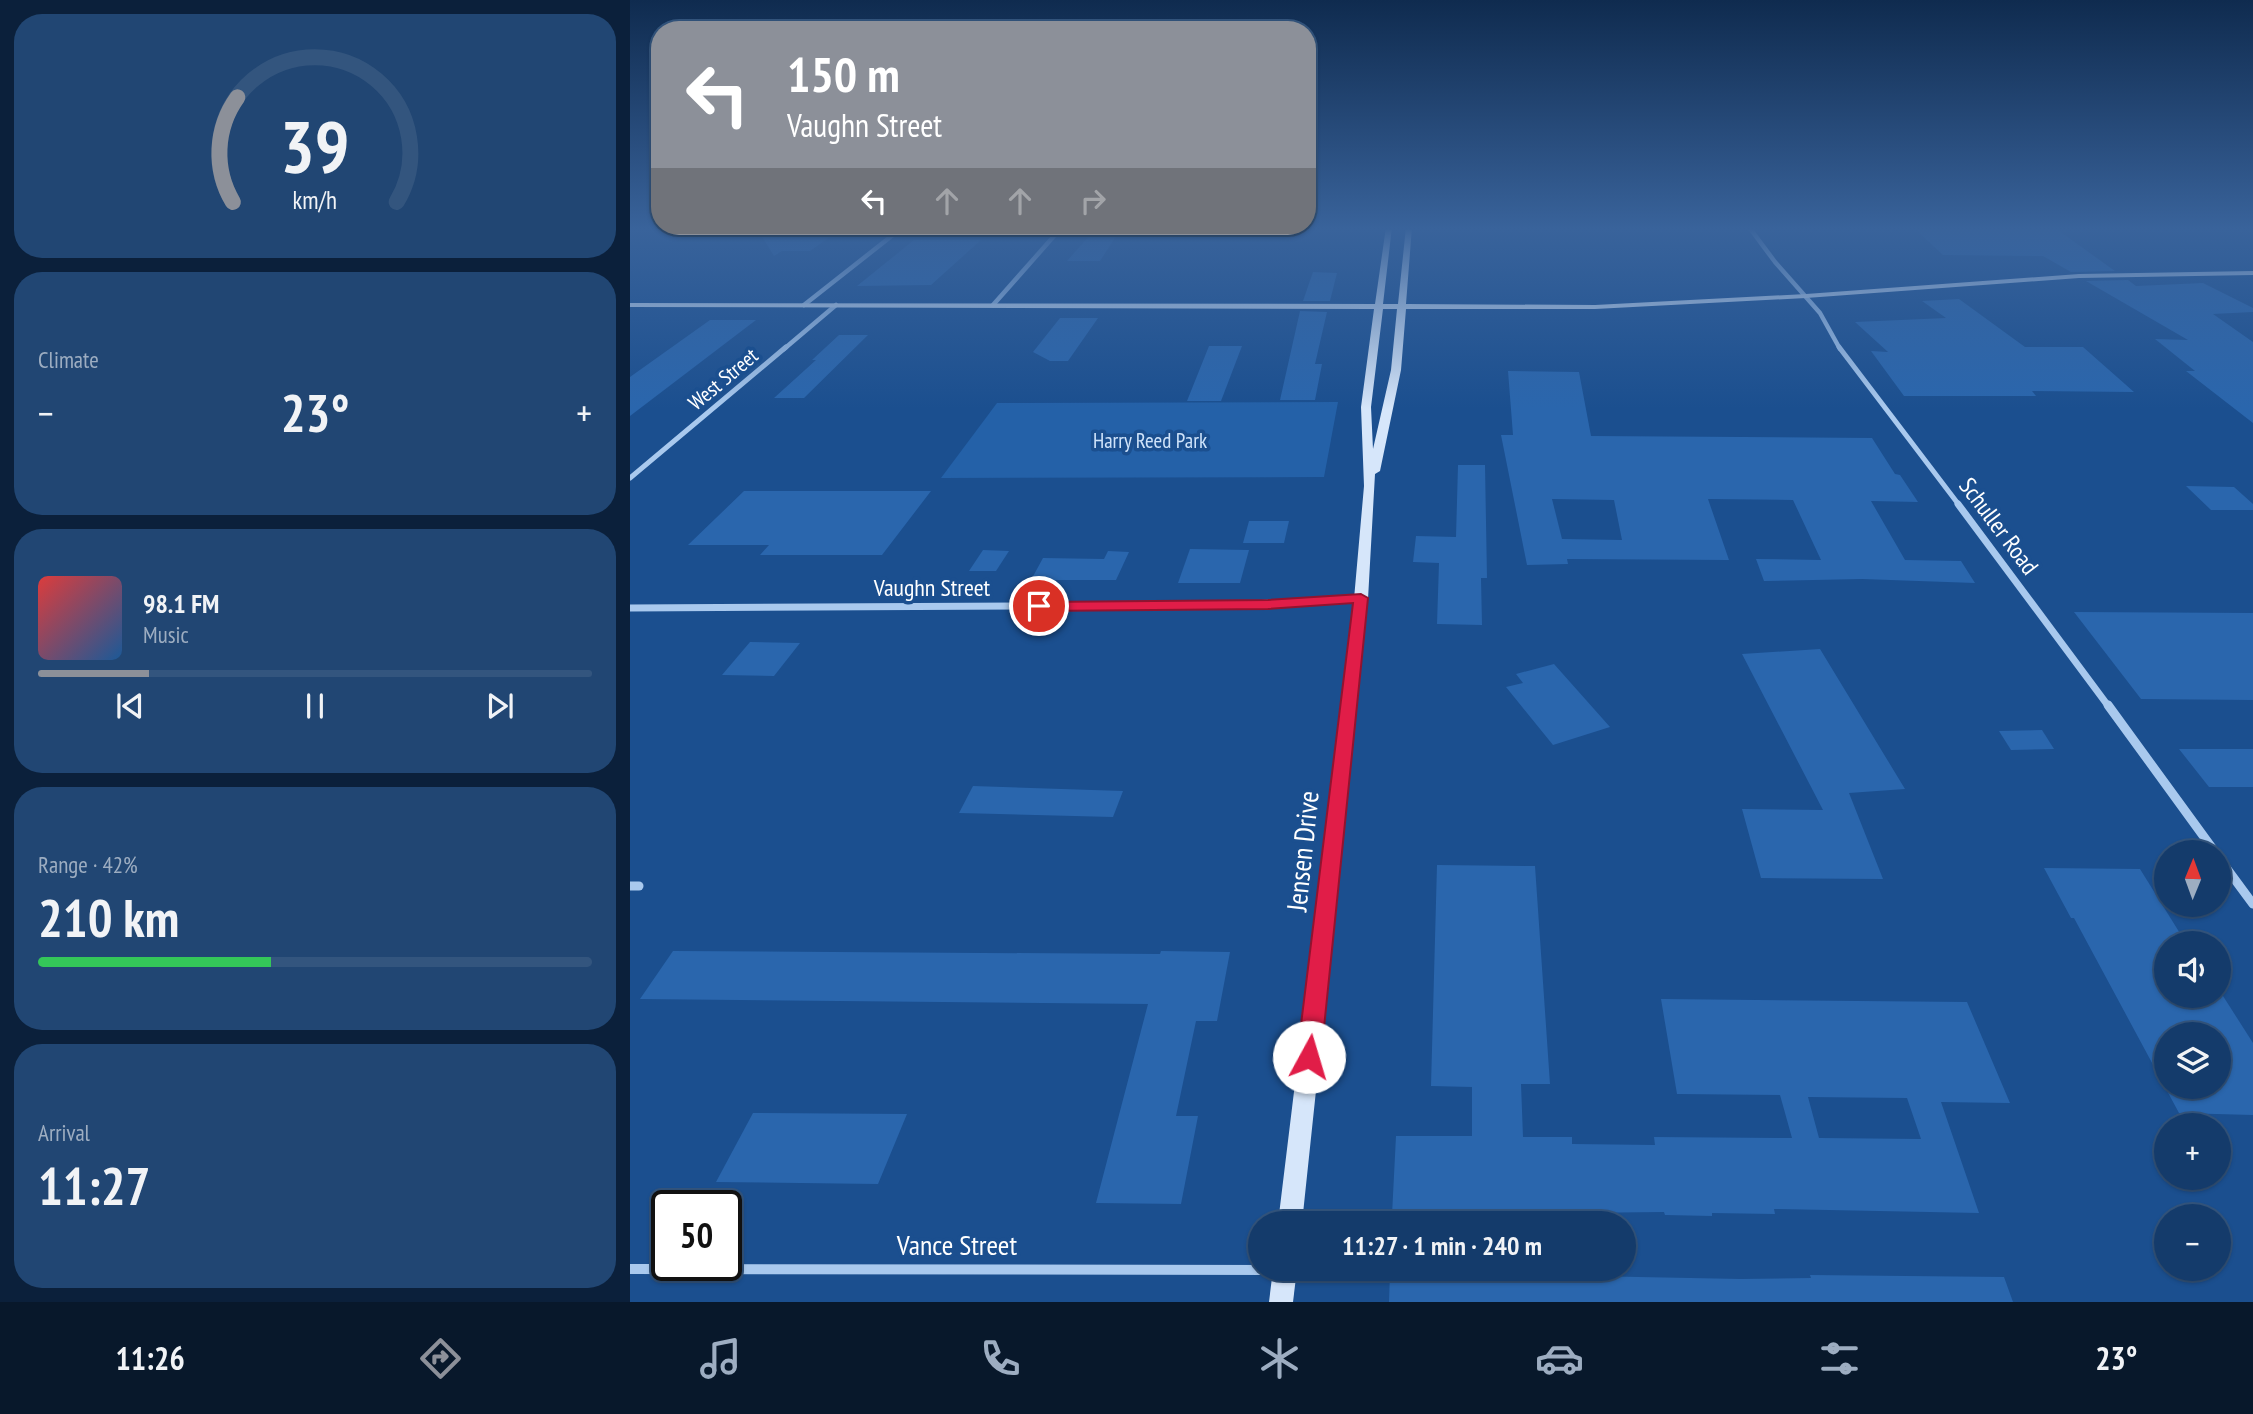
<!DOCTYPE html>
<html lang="en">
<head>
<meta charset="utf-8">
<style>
  body { margin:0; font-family:"PT Sans Narrow",sans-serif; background:#214673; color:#f1f3f6; height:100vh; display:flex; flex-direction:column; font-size:26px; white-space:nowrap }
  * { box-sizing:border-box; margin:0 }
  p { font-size:23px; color:#9dadc1 }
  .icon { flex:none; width:38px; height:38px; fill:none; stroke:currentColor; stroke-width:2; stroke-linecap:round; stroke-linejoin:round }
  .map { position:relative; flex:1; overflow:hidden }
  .panel { display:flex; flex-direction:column; gap:14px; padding:14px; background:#0b203b; width:630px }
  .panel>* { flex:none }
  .banner { position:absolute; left:21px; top:21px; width:665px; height:214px; border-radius:28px; box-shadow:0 2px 5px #0004,0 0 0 2px #33557e; background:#8c9099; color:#fff; overflow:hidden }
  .needle { width:46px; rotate:1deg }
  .controls { position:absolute; left:1524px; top:840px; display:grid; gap:14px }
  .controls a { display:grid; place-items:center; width:77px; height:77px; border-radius:50%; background:#143b6b; box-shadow:0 2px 5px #0004,0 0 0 2px #33557e; font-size:35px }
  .speed { position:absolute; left:21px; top:1190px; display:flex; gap:14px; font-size:35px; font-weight:700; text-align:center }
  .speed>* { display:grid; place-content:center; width:91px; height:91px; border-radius:50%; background:#143b6b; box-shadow:0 2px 5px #0004,0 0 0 2px #33557e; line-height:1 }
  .speed .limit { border:4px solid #111; border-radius:10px; background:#fff; color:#111 }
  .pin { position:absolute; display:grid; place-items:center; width:60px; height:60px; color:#fff; margin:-30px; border:4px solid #fff; border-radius:50%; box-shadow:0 2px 7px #0007 }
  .me { position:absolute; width:77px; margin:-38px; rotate:6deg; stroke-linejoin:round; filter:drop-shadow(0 0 5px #0008) }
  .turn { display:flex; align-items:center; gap:24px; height:147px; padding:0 21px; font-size:32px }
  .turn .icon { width:91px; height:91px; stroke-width:2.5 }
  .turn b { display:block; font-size:49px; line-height:60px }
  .lanes { display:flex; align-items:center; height:66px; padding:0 21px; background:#0003; justify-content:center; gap:35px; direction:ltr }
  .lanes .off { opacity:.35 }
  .big { font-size:52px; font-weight:700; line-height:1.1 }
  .panel .tile { flex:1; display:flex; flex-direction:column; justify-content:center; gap:10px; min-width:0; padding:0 24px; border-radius:28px; background:#214673 }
  .panel .dial { align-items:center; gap:0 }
  .dial svg { height:182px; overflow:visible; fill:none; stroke:#33557e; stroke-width:7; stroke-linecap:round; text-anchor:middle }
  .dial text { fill:#f1f3f6; stroke:none }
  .song { display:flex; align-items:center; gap:21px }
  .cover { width:84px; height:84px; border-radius:10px; background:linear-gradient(135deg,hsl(0 70% 55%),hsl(210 70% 35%)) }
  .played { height:7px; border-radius:4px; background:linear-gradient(90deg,#8c9099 20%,#33557e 20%) }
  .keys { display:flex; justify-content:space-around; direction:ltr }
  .heat { display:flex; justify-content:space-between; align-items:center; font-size:38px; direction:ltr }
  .charge { height:10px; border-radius:5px; background:linear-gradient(90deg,#34c759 42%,#33557e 0) }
  .trip { position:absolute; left:618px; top:1211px; width:388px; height:70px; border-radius:35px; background:#143b6b; box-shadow:0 2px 5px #0004,0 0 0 2px #33557e; font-weight:700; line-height:70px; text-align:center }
  .menu { display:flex; height:112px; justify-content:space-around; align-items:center; background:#08182b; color:#9dadc1 }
  .menu .icon { width:49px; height:49px }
  .menu .selected { color:#8c9099 }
  .menu b { font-size:32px; color:#f1f3f6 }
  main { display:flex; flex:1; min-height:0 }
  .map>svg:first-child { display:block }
  .green { fill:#2461a8 }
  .building { fill:#2a66ad; fill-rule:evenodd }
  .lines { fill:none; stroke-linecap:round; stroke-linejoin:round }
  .minor-far4 { stroke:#a9c9ee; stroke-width:4.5 }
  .minor-far3 { stroke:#a9c9ee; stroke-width:5 }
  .minor-far2 { stroke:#a9c9ee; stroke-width:7 }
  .minor-far1 { stroke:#a9c9ee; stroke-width:9 }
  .minor { stroke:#a9c9ee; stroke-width:10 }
  .secondary { fill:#d6e6fa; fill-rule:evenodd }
  .route { fill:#e11d48; stroke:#92132f; stroke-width:2 }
  .labels { text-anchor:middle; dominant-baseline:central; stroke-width:7; stroke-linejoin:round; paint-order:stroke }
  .far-street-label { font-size:21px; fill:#fff; stroke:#1b4f8f }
  .far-park-label { font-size:21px; fill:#cfe3fa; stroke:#1b4f8f }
  .street-label { font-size:24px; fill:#fff; stroke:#1b4f8f }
  .near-street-label { font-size:28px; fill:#fff; stroke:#1b4f8f }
</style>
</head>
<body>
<main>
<section class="panel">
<div class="tile dial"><svg viewBox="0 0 100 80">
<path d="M14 69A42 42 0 1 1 86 69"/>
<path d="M14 69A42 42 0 0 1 16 23" stroke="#8c9099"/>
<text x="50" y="56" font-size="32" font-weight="700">39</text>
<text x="50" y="72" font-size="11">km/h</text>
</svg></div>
<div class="tile"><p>Climate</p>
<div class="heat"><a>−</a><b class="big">23°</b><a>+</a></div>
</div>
<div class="tile">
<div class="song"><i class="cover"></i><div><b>98.1 FM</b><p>Music</p></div></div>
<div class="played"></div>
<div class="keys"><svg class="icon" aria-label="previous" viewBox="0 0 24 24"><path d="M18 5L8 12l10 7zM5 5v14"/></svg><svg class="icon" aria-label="pause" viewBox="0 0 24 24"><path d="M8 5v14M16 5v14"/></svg><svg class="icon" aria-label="next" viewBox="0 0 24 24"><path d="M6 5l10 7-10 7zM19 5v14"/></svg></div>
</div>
<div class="tile"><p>Range · 42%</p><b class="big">210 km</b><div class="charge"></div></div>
<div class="tile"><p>Arrival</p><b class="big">11:27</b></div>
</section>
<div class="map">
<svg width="1623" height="1302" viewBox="0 0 1623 1302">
  <rect width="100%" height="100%" fill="#1b4f8f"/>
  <path class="green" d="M 708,402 L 694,477 L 311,478 L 367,403 Z"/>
  <g class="building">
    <path d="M 126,227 L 214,227 L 180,251 L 152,251 L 144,256 Z"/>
    <path d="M 467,227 L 492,227 L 470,261 L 437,261 Z"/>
    <path d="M 1346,227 L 1425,228 L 1485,271 L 1441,272 L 1413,256 L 1313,255 L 1284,228 Z"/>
    <path d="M 284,240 L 351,240 L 301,285 L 227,286 Z"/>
    <path d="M 683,272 L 707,273 L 700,301 L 673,301 Z"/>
    <path d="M 1498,280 L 1506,286 L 1573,283 L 1623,308 L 1623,312 L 1583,314 L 1623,342 L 1623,423 L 1556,371 L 1565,371 L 1525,339 L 1558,340 L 1456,281 Z"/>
    <path d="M 1329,299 L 1395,347 L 1453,347 L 1504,392 L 1402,391 L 1406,396 L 1274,396 L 1241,351 L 1258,352 L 1225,322 L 1316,318 L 1292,301 Z"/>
    <path d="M 670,311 L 697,312 L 685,364 L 692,364 L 685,400 L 650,400 Z"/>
    <path d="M 430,318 L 468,318 L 438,361 L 420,361 L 403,352 Z"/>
    <path d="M 80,320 L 126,320 L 0,416 L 0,377 Z"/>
    <path d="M 209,335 L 238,335 L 174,398 L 144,398 L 186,360 L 182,360 Z"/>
    <path d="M 579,346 L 612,346 L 591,401 L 557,401 Z"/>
    <path d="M 878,371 L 949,372 L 961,436 L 1242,438 L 1265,474 L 1270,475 L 1288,502 L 1241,501 L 1275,560 L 1331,561 L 1345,583 L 1232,579 L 1134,581 L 1126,559 L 1191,560 L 1163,500 L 1078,499 L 1099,560 L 937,559 L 938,564 L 897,565 L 871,435 L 883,435 ZM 922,499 L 984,500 L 992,540 L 932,539 Z"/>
    <path d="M 828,465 L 855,465 L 857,578 L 851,578 L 852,625 L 807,624 L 809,563 L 783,562 L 786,536 L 826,537 Z"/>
    <path d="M 1556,486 L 1604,487 L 1623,504 L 1623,510 L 1581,510 Z"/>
    <path d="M 114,491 L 301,491 L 252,555 L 130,555 L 139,545 L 58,545 Z"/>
    <path d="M 619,521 L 659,521 L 654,543 L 613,543 Z"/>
    <path d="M 560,549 L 619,550 L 610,583 L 548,583 Z"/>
    <path d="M 353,550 L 379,551 L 366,571 L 339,571 Z"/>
    <path d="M 478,551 L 499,552 L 486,580 L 401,580 L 413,558 L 474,559 Z"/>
    <path d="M 1444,612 L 1623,613 L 1623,700 L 1511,699 Z"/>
    <path d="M 120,642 L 170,643 L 144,676 L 92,675 Z"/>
    <path d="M 1190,649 L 1275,789 L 1219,793 L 1253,879 L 1131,878 L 1112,809 L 1193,810 L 1112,654 Z"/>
    <path d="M 924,664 L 980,727 L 923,745 L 876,687 L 893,683 L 886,674 Z"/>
    <path d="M 1412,730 L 1424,749 L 1381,750 L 1369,731 Z"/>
    <path d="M 1549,749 L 1623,749 L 1623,787 L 1579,787 Z"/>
    <path d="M 343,786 L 493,791 L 483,817 L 329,813 Z"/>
    <path d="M 807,865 L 905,866 L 920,1084 L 891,1084 L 893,1137 L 942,1137 L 942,1144 L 1025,1145 L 1024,1137 L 1162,1138 L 1150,1095 L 1047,1094 L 1031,999 L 1337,1002 L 1380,1103 L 1311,1102 L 1349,1213 L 1144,1209 L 1145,1214 L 1082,1213 L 1082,1216 L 1035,1215 L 1034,1212 L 762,1215 L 766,1136 L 842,1136 L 842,1087 L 801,1086 ZM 1178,1097 L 1277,1098 L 1291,1139 L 1189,1138 Z"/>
    <path d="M 1414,868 L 1510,869 L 1556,943 L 1536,943 L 1536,996 L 1593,996 L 1623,1043 L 1623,1115 L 1549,1113 L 1444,918 L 1441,918 ZM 1536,1034 L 1589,1034 L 1589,1087 L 1536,1087 Z"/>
    <path d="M 43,951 L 530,954 L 531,951 L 600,952 L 587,1021 L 566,1021 L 546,1116 L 568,1116 L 551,1204 L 466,1203 L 518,1004 L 10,999 Z"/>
    <path d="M 123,1113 L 277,1114 L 248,1184 L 86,1182 Z"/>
    <path d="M 760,1272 L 1111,1279 L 1181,1278 L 1180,1275 L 1374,1277 L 1383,1302 L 759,1302 Z"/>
  </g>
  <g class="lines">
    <g class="minor-far4">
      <path d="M 1119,227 L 1145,262 L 1190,313 L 1210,349"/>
      <path d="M 174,305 L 273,227"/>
      <path d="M 363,305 L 432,227"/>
      <path d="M 154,349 L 206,305"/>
    </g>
    <g class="minor-far3">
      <path d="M 1209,347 L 1329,505"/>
      <path d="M 0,478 L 156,347"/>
    </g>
    <g class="minor-far2">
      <path d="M 1328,504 L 1479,707"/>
      <path d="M 0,608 L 600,605 L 731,599"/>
    </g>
    <g class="minor-far1">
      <path d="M 1478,705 L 1585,852"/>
      <path d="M 1589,858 L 1623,904"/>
      <path d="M 0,886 L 9,886"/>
    </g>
    <path class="minor" d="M 0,1269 L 650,1270"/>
    <g class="secondary">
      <path d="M 756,227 L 762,227 L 753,304 L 768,304 L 776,227 L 782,227 L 776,304 L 965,305 L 1176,294 L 1449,274 L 1623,271 L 1623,275 L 1449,278 L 1176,298 L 965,309 L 776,309 L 771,370 L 750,471 L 745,474 L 738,599 L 672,1223 L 648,1223 L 724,599 L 734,486 L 731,407 L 744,309 L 0,307 L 0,303 L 745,304 ZM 753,309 L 767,309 L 761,370 L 743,449 L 741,407 Z"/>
      <path d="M 643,1269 L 667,1269 L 663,1302 L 639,1302 Z"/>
    </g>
  </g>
  <linearGradient id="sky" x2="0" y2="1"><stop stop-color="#0f2b4f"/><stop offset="0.56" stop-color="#39639b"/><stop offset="1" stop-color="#39639b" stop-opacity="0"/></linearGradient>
  <rect width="1623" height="409" fill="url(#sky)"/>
  <path class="route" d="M 731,594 L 738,598 L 691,1057 L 687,1064 L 679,1067 L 670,1064 L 667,1057 L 723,603 L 638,609 L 409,611 L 402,606 L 409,602 L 638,600 Z"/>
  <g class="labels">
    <g class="far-street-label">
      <text transform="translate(93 379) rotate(-40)">West Street</text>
    </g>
    <g class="far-park-label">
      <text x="520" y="440">Harry Reed Park</text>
    </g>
    <g class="street-label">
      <text transform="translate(1369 526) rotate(53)">Schuller Road</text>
      <text x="302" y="587">Vaughn Street</text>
    </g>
    <g class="near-street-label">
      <text transform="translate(672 851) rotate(-84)">Jensen Drive</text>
      <text x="327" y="1244">Vance Street</text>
    </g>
  </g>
</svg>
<div class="controls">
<a><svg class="needle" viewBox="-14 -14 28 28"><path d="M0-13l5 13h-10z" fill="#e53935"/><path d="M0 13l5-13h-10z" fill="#9dadc1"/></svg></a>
<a><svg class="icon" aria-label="sound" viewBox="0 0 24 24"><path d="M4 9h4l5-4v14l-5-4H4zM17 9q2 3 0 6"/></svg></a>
<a><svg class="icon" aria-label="layers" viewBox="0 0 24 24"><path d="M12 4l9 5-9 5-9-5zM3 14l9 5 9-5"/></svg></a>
<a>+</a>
<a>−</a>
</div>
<div class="speed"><div class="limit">50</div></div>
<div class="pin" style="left:409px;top:606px;background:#d93025"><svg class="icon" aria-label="arrive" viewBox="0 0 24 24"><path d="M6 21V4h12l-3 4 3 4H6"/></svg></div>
<svg class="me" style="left:679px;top:1057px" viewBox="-20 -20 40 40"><circle r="19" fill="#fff"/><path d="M0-13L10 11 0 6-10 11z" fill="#e11d48"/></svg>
<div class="trip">11:27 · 1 min · 240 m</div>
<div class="banner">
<div class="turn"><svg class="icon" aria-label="left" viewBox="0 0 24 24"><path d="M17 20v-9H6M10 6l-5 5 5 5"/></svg><div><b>150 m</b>Vaughn Street</div></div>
<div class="lanes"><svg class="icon" aria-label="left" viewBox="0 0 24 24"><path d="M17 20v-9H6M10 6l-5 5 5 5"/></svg><svg class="icon off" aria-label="ahead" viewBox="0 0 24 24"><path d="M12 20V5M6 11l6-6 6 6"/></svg><svg class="icon off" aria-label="ahead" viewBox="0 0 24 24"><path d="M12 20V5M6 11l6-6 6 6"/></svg><svg class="icon off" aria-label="right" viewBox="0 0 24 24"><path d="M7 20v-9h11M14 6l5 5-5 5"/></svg></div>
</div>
</div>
</main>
<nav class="menu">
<b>11:26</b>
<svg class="icon selected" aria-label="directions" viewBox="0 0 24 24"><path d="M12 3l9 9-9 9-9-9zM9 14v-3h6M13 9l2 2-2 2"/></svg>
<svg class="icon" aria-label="music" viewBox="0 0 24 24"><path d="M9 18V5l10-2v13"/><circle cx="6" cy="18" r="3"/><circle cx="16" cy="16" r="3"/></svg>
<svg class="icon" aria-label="phone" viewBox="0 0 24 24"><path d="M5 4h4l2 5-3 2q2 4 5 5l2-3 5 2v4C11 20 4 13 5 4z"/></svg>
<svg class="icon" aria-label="climate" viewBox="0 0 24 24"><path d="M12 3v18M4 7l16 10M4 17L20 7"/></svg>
<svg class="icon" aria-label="car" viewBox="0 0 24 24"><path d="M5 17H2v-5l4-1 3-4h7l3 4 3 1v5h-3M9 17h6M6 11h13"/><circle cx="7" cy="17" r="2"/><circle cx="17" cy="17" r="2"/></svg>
<svg class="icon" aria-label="filters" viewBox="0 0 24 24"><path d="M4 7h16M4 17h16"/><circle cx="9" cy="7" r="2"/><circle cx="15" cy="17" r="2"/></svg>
<b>23°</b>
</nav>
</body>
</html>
